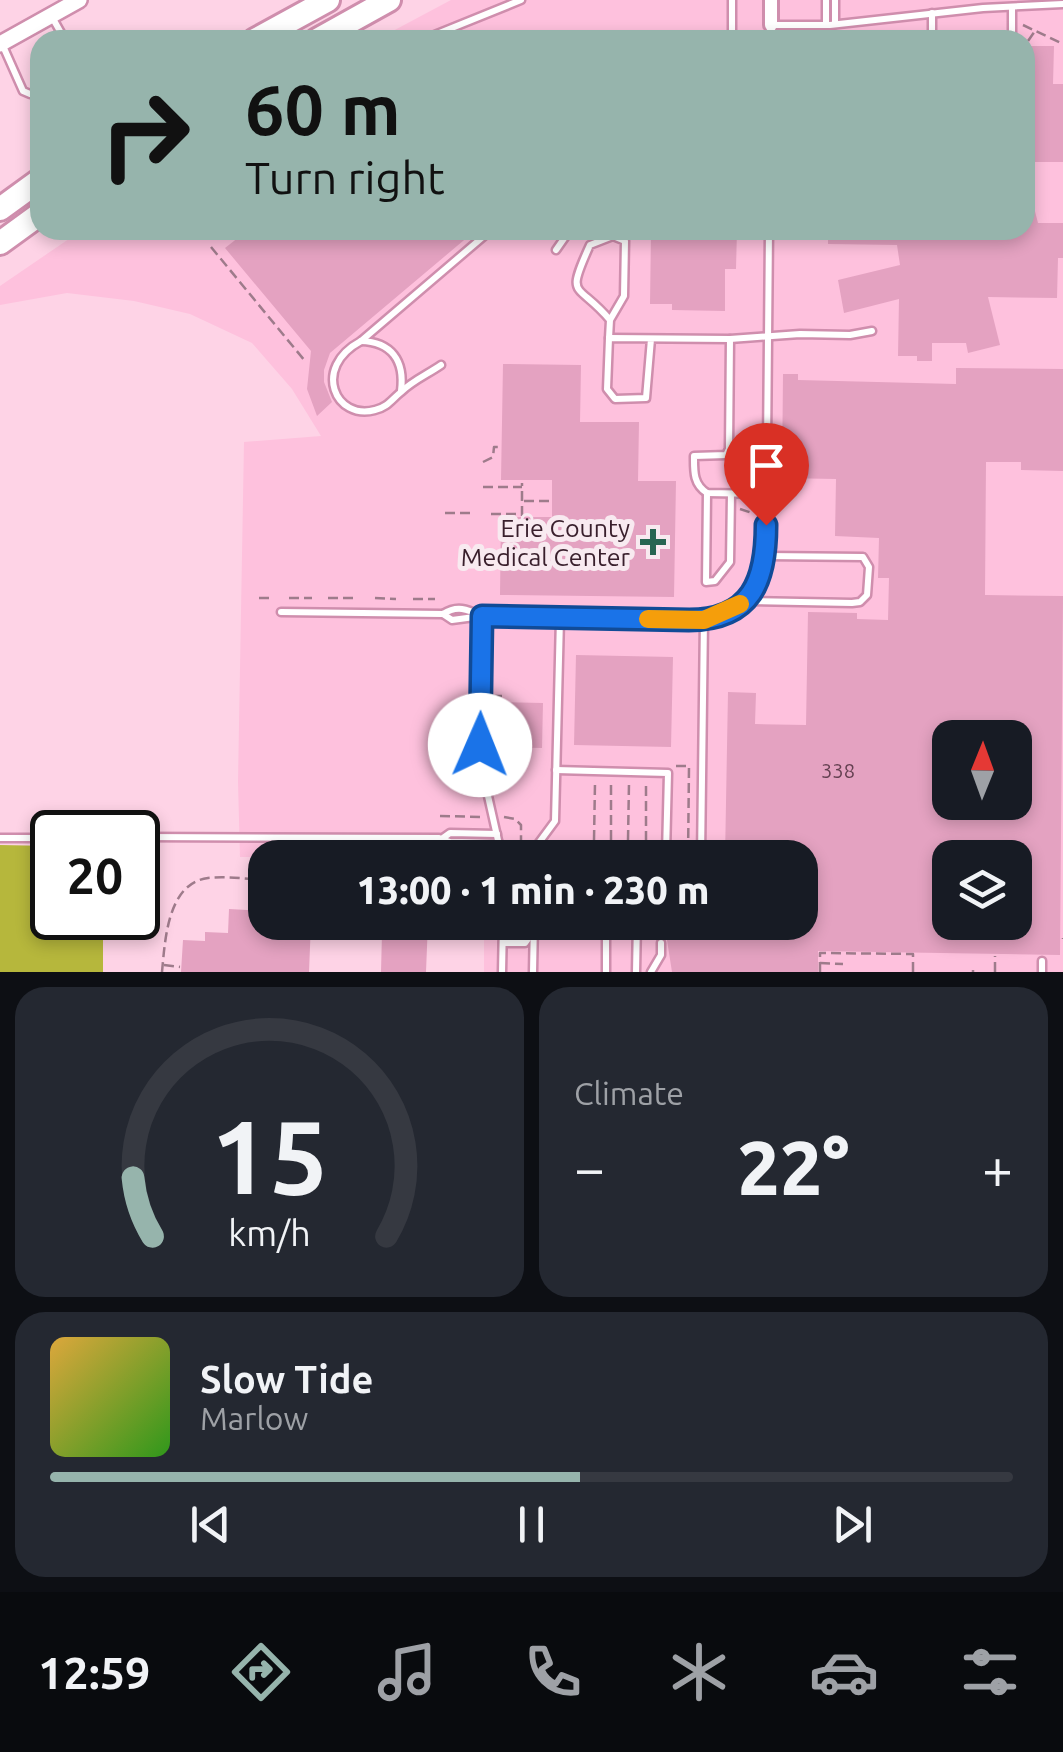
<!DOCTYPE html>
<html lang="en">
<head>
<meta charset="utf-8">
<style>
  body { margin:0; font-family:Ubuntu,sans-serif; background:#242831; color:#f1f3f6; height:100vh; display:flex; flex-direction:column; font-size:38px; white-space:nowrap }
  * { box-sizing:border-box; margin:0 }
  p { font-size:32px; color:#9ea1a6 }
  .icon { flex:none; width:55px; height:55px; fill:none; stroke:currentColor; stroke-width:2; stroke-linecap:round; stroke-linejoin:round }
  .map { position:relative; height:972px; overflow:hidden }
  .panel { display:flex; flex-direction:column; gap:15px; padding:15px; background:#0d0f14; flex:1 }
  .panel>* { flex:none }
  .top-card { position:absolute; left:30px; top:30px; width:1005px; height:210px; border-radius:30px; box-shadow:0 5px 15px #0003; background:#96b4ac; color:#111; overflow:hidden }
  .needle { width:65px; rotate:1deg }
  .buttons { position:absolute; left:932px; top:720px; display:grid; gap:20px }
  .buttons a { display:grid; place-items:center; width:100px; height:100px; border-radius:20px; background:#171b24; box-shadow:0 5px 15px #0003; font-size:50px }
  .speed { position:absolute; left:30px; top:810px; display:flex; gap:20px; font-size:50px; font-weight:700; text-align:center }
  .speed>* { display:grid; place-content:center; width:130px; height:130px; border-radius:50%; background:#171b24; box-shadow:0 5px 15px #0003; line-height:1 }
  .speed .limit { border:5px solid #111; border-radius:15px; background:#fff; color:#111 }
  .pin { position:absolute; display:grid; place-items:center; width:85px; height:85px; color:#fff; margin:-102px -42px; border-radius:50% 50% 50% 0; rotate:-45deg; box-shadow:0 0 10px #0007 }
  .pin .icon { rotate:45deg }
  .me { position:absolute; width:110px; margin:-55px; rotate:1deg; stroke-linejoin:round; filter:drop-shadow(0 0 8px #0008) }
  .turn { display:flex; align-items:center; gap:35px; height:210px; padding:0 50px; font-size:45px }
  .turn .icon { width:130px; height:130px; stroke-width:2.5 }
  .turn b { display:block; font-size:70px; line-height:85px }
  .big { font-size:75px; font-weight:800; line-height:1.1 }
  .panel .widget { flex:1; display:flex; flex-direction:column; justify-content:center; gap:15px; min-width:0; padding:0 35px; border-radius:30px; background:#242831 }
  .panel .dial { align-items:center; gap:0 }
  .dial svg { height:260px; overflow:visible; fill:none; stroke:#363941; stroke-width:7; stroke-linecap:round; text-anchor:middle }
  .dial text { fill:#f1f3f6; stroke:none }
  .song { display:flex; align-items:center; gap:30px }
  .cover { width:120px; height:120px; border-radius:15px; background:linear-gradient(135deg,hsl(40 70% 55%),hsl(110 70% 35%)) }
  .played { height:10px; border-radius:5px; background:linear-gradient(90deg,#96b4ac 55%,#363941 55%) }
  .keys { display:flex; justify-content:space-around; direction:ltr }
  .heat { display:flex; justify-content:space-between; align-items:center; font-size:55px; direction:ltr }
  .panel .tiles { flex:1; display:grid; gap:15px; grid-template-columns:1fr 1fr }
  .widget:last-child { grid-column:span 2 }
  .trip { position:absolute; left:248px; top:840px; width:570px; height:100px; border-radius:30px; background:#171b24; box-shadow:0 5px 15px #0003; font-weight:800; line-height:100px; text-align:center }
  .tab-bar { display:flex; height:160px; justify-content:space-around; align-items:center; background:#090b0e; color:#9ea1a6 }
  .tab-bar .icon { width:70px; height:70px }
  .tab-bar .current { color:#96b4ac }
  .tab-bar b { font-size:45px; color:#f1f3f6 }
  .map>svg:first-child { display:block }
  .built { fill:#fec1dd; fill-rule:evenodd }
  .green { fill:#b6b73c }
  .building { fill:#e4a2c1; fill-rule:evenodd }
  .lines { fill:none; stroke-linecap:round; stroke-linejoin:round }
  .service-casing { stroke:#cf8ead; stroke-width:11 }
  .minor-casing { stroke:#cf8ead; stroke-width:18 }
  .tertiary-casing { stroke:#cf8ead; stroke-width:20 }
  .motorway-casing { stroke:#cf8ead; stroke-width:28 }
  .path { stroke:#9e7b8b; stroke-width:2.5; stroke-dasharray:10 5; stroke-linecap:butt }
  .service { stroke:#fff; stroke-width:6 }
  .minor { stroke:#fff; stroke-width:12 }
  .tertiary { stroke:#fff; stroke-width:15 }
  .motorway { stroke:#fff; stroke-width:22 }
  .route-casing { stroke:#114b97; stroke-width:25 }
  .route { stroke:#1a73e8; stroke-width:18 }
  .slow { stroke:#f59e0b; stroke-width:18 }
  .poi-dot { fill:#276652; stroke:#f8eaf0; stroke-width:4 }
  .labels { text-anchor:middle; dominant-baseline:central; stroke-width:10; stroke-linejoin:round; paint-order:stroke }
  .number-label { font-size:20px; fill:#644051 }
  .poi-label { font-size:25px; fill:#391f2c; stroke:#f8eaf0; text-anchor:end }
</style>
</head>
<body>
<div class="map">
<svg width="1063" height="972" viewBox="0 0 1063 972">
  <rect width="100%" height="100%" fill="#fed3e6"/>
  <path class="built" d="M 451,0 L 1063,0 L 1063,972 L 484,972 L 484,923 L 800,922 L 800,858 L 240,857 L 238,782 L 244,442 L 321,436 L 292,389 L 252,343 L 190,314 L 134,301 L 67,293 L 0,305 L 0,286 L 82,230 L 1025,230 L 1025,40 L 376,40 ZM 950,738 L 1015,738 L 1015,802 L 950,802 ZM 950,858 L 1015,858 L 1015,922 L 950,922 Z"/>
  <path class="green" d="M 0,845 L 52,846 L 52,918 L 103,918 L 103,972 L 0,972 Z"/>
  <g class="building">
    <path d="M 1025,46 L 1054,46 L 1053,84 L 1063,84 L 1063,162 L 1025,162 Z"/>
    <path d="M 1025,188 L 1029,188 L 1038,223 L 1063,223 L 1063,258 L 1058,258 L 1057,298 L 988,297 L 1000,345 L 968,353 L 966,343 L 932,343 L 932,361 L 917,361 L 917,356 L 898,356 L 899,299 L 844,313 L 838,280 L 900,265 L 897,245 L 828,244 L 828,230 L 1025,230 Z"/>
    <path d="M 248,230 L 476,230 L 330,353 L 324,370 L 324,382 L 332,402 L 317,416 L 307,389 L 311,351 L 225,248 Z"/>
    <path d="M 672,230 L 737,230 L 736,269 L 725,269 L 725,311 L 672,310 L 672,304 L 650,304 L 651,233 L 672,233 Z"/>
    <path d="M 503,364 L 581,365 L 580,422 L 639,422 L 638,481 L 676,481 L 674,597 L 500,595 L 501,517 L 552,517 L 552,480 L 501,480 Z"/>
    <path d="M 956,368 L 1063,369 L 1063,471 L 1021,470 L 1021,462 L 986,462 L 985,595 L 1063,596 L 1060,955 L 818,951 L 818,972 L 672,972 L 667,940 L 658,937 L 650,922 L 800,922 L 800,858 L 725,858 L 728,692 L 756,693 L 755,724 L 806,725 L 808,612 L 857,613 L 857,619 L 888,620 L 889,578 L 878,578 L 879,538 L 835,536 L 836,479 L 782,478 L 783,374 L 798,374 L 798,380 L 956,384 ZM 950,738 L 1015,738 L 1015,802 L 950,802 ZM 950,858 L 1015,858 L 1015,922 L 950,922 Z"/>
    <path d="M 576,655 L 673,657 L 671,747 L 574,745 Z"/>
    <path d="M 501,702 L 543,703 L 542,748 L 500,747 Z"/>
    <path d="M 229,909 L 265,911 L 265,922 L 311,922 L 309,972 L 181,972 L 183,940 L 205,941 L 205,932 L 228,933 Z"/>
    <path d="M 361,922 L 428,922 L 426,972 L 381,972 L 382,933 L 361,932 Z"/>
  </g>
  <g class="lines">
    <defs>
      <g id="service">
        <path d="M 52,17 L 65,40"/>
        <path d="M 835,24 L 835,0"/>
        <path d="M 826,25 L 826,0"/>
        <path d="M 422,40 L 521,0"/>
        <path d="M 533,40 L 732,40"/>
        <path d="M 732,40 L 732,0"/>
        <path d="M 771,40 L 771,25 L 830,25 L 983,8 L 1063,4"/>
        <path d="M 932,40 L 932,13"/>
        <path d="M 1012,40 L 1012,7"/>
        <path d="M 3,46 L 23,91 L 30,94 L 40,89"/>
        <path d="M 556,250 L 570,230"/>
        <path d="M 609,338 L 610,320 L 624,296 L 625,241 L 613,236 L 590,245 C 565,300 577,281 610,320"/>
        <path d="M 651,339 L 646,398 L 615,399 L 607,389 L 609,338 L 730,339 L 729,449 L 726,455 L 694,456 C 694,471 693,484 707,493 L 766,494"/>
        <path d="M 730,339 L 800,334 L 850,335 L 872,331"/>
        <path d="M 361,341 C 391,342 405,360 401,391"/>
        <path d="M 441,365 C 428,374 412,381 401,392 C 392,399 388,407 375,410 C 336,421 311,368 361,341 L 491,230"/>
        <path d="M 707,493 L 706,582 L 715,581 L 730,562 L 731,494"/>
        <path d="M 744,601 L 852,603 L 860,602 L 867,595 L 869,567 L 863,557 L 766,556"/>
        <path d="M 281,612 L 443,614 C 457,605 467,609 481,616"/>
        <path d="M 443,614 L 452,620 L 482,616 L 704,619 L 744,601 L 763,573 L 766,556 L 769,230"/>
        <path d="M 482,616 L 481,765 L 502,858"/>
        <path d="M 138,837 L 439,838 L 450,842 L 499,843"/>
        <path d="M 0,838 L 52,838"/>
        <path d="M 443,838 L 450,833 L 497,834"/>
        <path d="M 535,850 L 666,854 L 668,773 L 556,770"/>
        <path d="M 535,858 L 538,844 L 555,821 L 560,618"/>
        <path d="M 701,858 L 704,619"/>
        <path d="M 503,931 L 525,931 L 534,936"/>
        <path d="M 503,943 L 525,943 L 530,936"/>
        <path d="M 502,972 L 503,922"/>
        <path d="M 533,972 L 534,922"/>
        <path d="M 606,972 L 606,922"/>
        <path d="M 636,972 L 637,922"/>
        <path d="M 651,972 L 661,955 L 661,943"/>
        <path d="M 1042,972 L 1042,961"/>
      </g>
      <path id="minor" d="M 771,25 L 771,0"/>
      <path id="tertiary" d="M 0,44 L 79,0"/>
      <g id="motorway">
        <path d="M 255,40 L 328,0"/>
        <path d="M 317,40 L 389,0"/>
        <path d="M 0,209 L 40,180"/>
        <path d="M 0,243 L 40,214"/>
      </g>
    </defs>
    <use href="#service" class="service-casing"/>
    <use href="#minor" class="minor-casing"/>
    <use href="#tertiary" class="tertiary-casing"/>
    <use href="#motorway" class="motorway-casing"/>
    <g class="path">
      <path d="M 1023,25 L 1063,44"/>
      <path d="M 1028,41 L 1035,31"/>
      <path d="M 741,231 L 757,232"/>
      <path d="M 211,247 L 305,361"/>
      <path d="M 483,462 L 493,457 L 494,447 L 501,447"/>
      <path d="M 483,487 L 522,487"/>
      <path d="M 524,501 L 550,501"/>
      <path d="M 740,509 L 752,513"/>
      <path d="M 445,513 L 475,513"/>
      <path d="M 491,514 L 519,514"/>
      <path d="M 522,516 L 522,483"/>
      <path d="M 259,598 L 273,598"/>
      <path d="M 289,598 L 312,598"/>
      <path d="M 328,598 L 357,598"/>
      <path d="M 375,598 L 396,599"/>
      <path d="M 413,599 L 435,599"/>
      <path d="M 492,696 L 505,696"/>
      <path d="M 491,758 L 505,758"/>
      <path d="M 676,766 L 689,766 L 688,858"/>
      <path d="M 440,816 L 481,817"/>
      <path d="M 504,817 L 515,819 L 521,825 L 521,851"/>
      <path d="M 594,840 L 595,783"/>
      <path d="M 611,840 L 611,783"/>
      <path d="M 628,840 L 629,783"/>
      <path d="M 646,841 L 646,784"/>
      <path d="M 510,844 L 527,844"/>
      <path d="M 256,908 L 257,880"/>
      <path d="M 1063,939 L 1063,938"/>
      <path d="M 820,963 L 843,964"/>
      <path d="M 164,965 L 180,967"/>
      <path d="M 162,972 C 165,942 167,883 208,878 C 227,876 247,879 265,880"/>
      <path d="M 820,972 L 820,953 L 913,954 L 913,972"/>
      <path d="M 973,972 L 973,970"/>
      <path d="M 995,972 L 995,956"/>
    </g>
    <use href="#service" class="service"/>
    <use href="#minor" class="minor"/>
    <use href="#tertiary" class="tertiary"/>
    <use href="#motorway" class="motorway"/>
  </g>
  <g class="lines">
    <defs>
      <path id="route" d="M 480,745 L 482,616 L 689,620 C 752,620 766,580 766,525"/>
    </defs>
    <use href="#route" class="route-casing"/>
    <use href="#route" class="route"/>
    <path class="slow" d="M 648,619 L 704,620 L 740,604"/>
  </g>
  <path class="poi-dot" d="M648 527h10v10h10v10h-10v10h-10v-10h-10v-10h10z"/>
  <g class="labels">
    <g class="number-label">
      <text x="838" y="770">338</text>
    </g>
    <g class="poi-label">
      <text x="630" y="528">Erie County<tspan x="630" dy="29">Medical Center</tspan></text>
    </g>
  </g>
</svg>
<div class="buttons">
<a><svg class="needle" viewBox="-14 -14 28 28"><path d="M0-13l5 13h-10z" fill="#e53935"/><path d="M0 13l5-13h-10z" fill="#9ea1a6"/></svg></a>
<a><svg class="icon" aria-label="layers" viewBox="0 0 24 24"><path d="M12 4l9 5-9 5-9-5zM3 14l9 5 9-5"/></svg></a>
</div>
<div class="speed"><div class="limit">20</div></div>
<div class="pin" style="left:766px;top:525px;background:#d93025"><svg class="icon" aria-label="arrive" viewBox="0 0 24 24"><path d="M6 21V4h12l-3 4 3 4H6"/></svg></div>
<svg class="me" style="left:480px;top:745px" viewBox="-20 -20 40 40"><circle r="19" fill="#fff"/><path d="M0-13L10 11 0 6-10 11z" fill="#1a73e8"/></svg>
<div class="trip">13:00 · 1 min · 230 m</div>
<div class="top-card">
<div class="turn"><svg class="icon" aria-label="right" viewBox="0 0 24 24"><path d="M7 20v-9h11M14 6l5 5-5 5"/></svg><div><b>60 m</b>Turn right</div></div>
</div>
</div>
<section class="panel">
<div class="tiles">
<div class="widget dial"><svg viewBox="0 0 100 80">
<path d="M14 69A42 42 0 1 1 86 69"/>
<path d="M14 69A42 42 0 0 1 8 51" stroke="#96b4ac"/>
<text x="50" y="56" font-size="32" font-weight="700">15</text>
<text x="50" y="72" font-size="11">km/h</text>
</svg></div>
<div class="widget"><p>Climate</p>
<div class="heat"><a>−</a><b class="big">22°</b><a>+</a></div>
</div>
<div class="widget">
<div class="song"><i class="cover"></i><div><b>Slow Tide</b><p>Marlow</p></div></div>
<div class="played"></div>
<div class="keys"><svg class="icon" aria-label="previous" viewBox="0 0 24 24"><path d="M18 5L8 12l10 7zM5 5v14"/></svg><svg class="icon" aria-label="pause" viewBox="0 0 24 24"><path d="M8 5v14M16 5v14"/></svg><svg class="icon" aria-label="next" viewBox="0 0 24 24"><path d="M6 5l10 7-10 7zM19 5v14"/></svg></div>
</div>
</div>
</section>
<nav class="tab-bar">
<b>12:59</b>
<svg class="icon current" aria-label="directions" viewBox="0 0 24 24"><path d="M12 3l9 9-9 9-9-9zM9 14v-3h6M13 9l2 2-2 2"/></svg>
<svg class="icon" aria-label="music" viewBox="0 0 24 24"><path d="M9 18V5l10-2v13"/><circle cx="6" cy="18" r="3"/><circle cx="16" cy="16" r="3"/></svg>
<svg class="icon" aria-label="phone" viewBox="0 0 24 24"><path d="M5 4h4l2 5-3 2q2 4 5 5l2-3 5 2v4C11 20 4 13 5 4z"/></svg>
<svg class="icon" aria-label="climate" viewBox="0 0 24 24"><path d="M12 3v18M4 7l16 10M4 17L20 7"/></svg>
<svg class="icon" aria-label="car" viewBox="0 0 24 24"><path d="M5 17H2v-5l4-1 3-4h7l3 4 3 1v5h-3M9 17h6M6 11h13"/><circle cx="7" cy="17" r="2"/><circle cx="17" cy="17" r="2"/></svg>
<svg class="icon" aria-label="filters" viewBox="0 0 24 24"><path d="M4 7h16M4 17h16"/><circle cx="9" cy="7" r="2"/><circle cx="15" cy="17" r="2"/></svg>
</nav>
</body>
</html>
